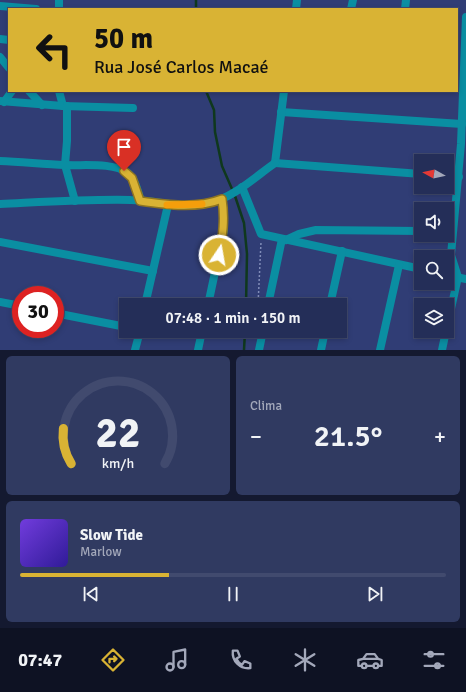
<!DOCTYPE html>
<html lang="pt">
<head>
<meta charset="utf-8">
<style>
  body { margin:0; font-family:Signika,sans-serif; background:#303a61; color:#f1f3f6; height:100vh; display:flex; flex-direction:column; font-size:15px; white-space:nowrap }
  * { box-sizing:border-box; margin:0 }
  p { font-size:13px; color:#a3a8ba }
  .icon { flex:none; width:22px; height:22px; fill:none; stroke:currentColor; stroke-width:2; stroke-linecap:round; stroke-linejoin:round }
  .map { position:relative; height:350px; overflow:hidden }
  .sheet { display:flex; flex-direction:column; gap:6px; padding:6px; background:#141930; flex:1 }
  .sheet>* { flex:none }
  .hud { position:absolute; left:8px; top:8px; width:450px; height:84px; border-radius:0px; box-shadow:0 2px 6px #0003,0 0 0 1px #414a6e; background:#d9b334; color:#111; overflow:hidden }
  .needle { width:26px; rotate:278deg }
  .fabs { position:absolute; left:414px; top:154px; display:grid; gap:8px }
  .fabs a { display:grid; place-items:center; width:40px; height:40px; border-radius:0px; background:#242e58; box-shadow:0 2px 6px #0003,0 0 0 1px #414a6e; font-size:20px }
  .speed { position:absolute; left:12px; top:286px; display:flex; gap:8px; font-size:20px; font-weight:700; text-align:center }
  .speed>* { display:grid; place-content:center; width:52px; height:52px; border-radius:50%; background:#242e58; box-shadow:0 2px 6px #0003,0 0 0 1px #414a6e; line-height:1 }
  .speed .limit { border:6px solid #d22; background:#fff; color:#111 }
  .pin { position:absolute; display:grid; place-items:center; width:34px; height:34px; color:#fff; margin:-41px -17px; border-radius:50% 50% 50% 0; rotate:-45deg; box-shadow:0 0 4px #0007 }
  .pin .icon { rotate:45deg }
  .me { position:absolute; width:44px; margin:-22px; rotate:12deg; stroke-linejoin:round; filter:drop-shadow(0 0 3px #0008) }
  .turn { display:flex; align-items:center; gap:14px; height:84px; padding:0 20px; font-size:18px }
  .turn .icon { width:52px; height:52px; stroke-width:2.5 }
  .turn b { display:block; font-size:28px; line-height:34px }
  .big { font-size:30px; font-weight:600; line-height:1.1 }
  .sheet .tile { flex:1; display:flex; flex-direction:column; justify-content:center; gap:6px; min-width:0; padding:0 14px; border-radius:6px; background:#303a61 }
  .sheet .dial { align-items:center; gap:0 }
  .dial svg { height:104px; overflow:visible; fill:none; stroke:#414a6e; stroke-width:7; stroke-linecap:round; text-anchor:middle }
  .dial text { fill:#f1f3f6; stroke:none }
  .song { display:flex; align-items:center; gap:12px }
  .cover { width:48px; height:48px; border-radius:6px; background:linear-gradient(135deg,hsl(260 70% 55%),hsl(250 70% 35%)) }
  .played { height:4px; border-radius:2px; background:linear-gradient(90deg,#d9b334 35%,#414a6e 35%) }
  .keys { display:flex; justify-content:space-around; direction:ltr }
  .heat { display:flex; justify-content:space-between; align-items:center; font-size:22px; direction:ltr }
  .sheet .tiles { flex:1; display:grid; gap:6px; grid-template-columns:1fr 1fr }
  .tile:last-child { grid-column:span 2 }
  .trip { position:absolute; left:119px; top:298px; width:228px; height:40px; border-radius:0px; background:#242e58; box-shadow:0 2px 6px #0003,0 0 0 1px #414a6e; font-weight:600; line-height:40px; text-align:center }
  .menu { display:flex; height:64px; justify-content:space-around; align-items:center; background:#0e1223; color:#a3a8ba }
  .menu .icon { width:28px; height:28px }
  .menu .on { color:#d9b334 }
  .menu b { font-size:18px; color:#f1f3f6 }
  .map>svg:first-child { display:block }
  .lines { fill:none; stroke-linecap:round; stroke-linejoin:round }
  .stream { stroke:#0f381d; stroke-width:2.5 }
  .path { stroke:#808cb8; stroke-width:1.5; stroke-dasharray:2 2; stroke-linecap:butt }
  .street { stroke:#0a8ea2; stroke-width:8 }
  .route-casing { stroke:#8d7422; stroke-width:10 }
  .route { stroke:#d9b334; stroke-width:7 }
  .slow { stroke:#f59e0b; stroke-width:7 }
</style>
</head>
<body>
<div class="map">
<svg width="466" height="350" viewBox="0 0 466 350">
  <rect width="100%" height="100%" fill="#303d75"/>
  <g class="lines">
    <g class="stream">
      <path d="M 196,9 L 196,0"/>
      <path d="M 206,91 L 214,110 L 215,132 L 222,166 L 232,189"/>
      <path d="M 235,196 L 244,223 L 247,254 L 246,305"/>
      <path d="M 244,350 L 245,331"/>
    </g>
    <path class="path" d="M 258,305 L 261,242"/>
    <g class="street">
      <path d="M 59,0 L 59,9"/>
      <path d="M 0,6 L 36,9"/>
      <path d="M 296,9 L 297,0"/>
      <path d="M 351,9 L 353,0"/>
      <path d="M 405,9 L 406,0"/>
      <path d="M 0,39 L 9,40"/>
      <path d="M 0,57 L 9,68"/>
      <path d="M 29,91 L 42,105"/>
      <path d="M 59,91 L 63,106"/>
      <path d="M 0,101 L 63,106 L 133,108"/>
      <path d="M 4,102 L 12,91"/>
      <path d="M 67,106 L 67,141 L 65,165 L 75,201"/>
      <path d="M 281,112 L 462,124"/>
      <path d="M 0,161 C 22,162 43,164 65,165 C 83,166 113,162 128,173 C 136,180 138,192 141,201"/>
      <path d="M 275,163 L 421,174"/>
      <path d="M 275,163 L 284,91"/>
      <path d="M 447,176 L 459,177"/>
      <path d="M 242,187 L 261,234 L 421,269"/>
      <path d="M 0,204 C 43,202 88,199 131,200 C 157,200 184,210 210,203 C 234,197 255,177 275,163"/>
      <path d="M 286,240 L 299,234 L 316,230 L 421,231"/>
      <path d="M 0,242 L 153,271"/>
      <path d="M 447,275 L 466,279"/>
      <path d="M 0,302 L 21,306"/>
      <path d="M 145,305 L 168,205"/>
      <path d="M 208,305 L 224,230 L 224,217 L 221,199"/>
      <path d="M 268,305 L 282,239"/>
      <path d="M 330,305 L 342,251"/>
      <path d="M 55,313 L 126,327"/>
      <path d="M 447,327 L 458,277 L 451,255 L 461,144 L 466,17"/>
      <path d="M 135,350 L 140,331"/>
      <path d="M 198,350 L 202,331"/>
      <path d="M 259,350 L 263,331"/>
      <path d="M 321,350 L 325,331"/>
      <path d="M 380,350 L 399,265"/>
      <path d="M 442,350 L 446,331"/>
    </g>
  </g>
  <g class="lines">
    <defs>
      <path id="route" d="M 124,171 L 132,178 L 140,201 C 168,205 196,209 222,199 C 225,219 223,235 219,255"/>
    </defs>
    <use href="#route" class="route-casing"/>
    <use href="#route" class="route"/>
    <path class="slow" d="M 167,205 L 202,204"/>
  </g>
</svg>
<div class="fabs">
<a><svg class="needle" viewBox="-14 -14 28 28"><path d="M0-13l5 13h-10z" fill="#e53935"/><path d="M0 13l5-13h-10z" fill="#a3a8ba"/></svg></a>
<a><svg class="icon" aria-label="sound" viewBox="0 0 24 24"><path d="M4 9h4l5-4v14l-5-4H4zM17 9q2 3 0 6"/></svg></a>
<a><svg class="icon" aria-label="search" viewBox="0 0 24 24"><circle cx="10" cy="10" r="6"/><path d="M15 15l6 6"/></svg></a>
<a><svg class="icon" aria-label="layers" viewBox="0 0 24 24"><path d="M12 4l9 5-9 5-9-5zM3 14l9 5 9-5"/></svg></a>
</div>
<div class="speed"><div class="limit">30</div></div>
<div class="pin" style="left:124px;top:171px;background:#d93025"><svg class="icon" aria-label="arrive" viewBox="0 0 24 24"><path d="M6 21V4h12l-3 4 3 4H6"/></svg></div>
<svg class="me" style="left:219px;top:255px" viewBox="-20 -20 40 40"><circle r="17" fill="#d9b334" stroke="#fff" stroke-width="3"/><path d="M0-11L8 9 0 5-8 9z" fill="#fff"/></svg>
<div class="trip">07:48 · 1 min · 150 m</div>
<div class="hud">
<div class="turn"><svg class="icon" aria-label="left" viewBox="0 0 24 24"><path d="M17 20v-9H6M10 6l-5 5 5 5"/></svg><div><b>50 m</b>Rua José Carlos Macaé</div></div>
</div>
</div>
<section class="sheet">
<div class="tiles">
<div class="tile dial"><svg viewBox="0 0 100 80">
<path d="M14 69A42 42 0 1 1 86 69"/>
<path d="M14 69A42 42 0 0 1 8 42" stroke="#d9b334"/>
<text x="50" y="56" font-size="32" font-weight="700">22</text>
<text x="50" y="72" font-size="11">km/h</text>
</svg></div>
<div class="tile"><p>Clima</p>
<div class="heat"><a>−</a><b class="big">21.5°</b><a>+</a></div>
</div>
<div class="tile">
<div class="song"><i class="cover"></i><div><b>Slow Tide</b><p>Marlow</p></div></div>
<div class="played"></div>
<div class="keys"><svg class="icon" aria-label="previous" viewBox="0 0 24 24"><path d="M18 5L8 12l10 7zM5 5v14"/></svg><svg class="icon" aria-label="pause" viewBox="0 0 24 24"><path d="M8 5v14M16 5v14"/></svg><svg class="icon" aria-label="next" viewBox="0 0 24 24"><path d="M6 5l10 7-10 7zM19 5v14"/></svg></div>
</div>
</div>
</section>
<nav class="menu">
<b>07:47</b>
<svg class="icon on" aria-label="directions" viewBox="0 0 24 24"><path d="M12 3l9 9-9 9-9-9zM9 14v-3h6M13 9l2 2-2 2"/></svg>
<svg class="icon" aria-label="music" viewBox="0 0 24 24"><path d="M9 18V5l10-2v13"/><circle cx="6" cy="18" r="3"/><circle cx="16" cy="16" r="3"/></svg>
<svg class="icon" aria-label="phone" viewBox="0 0 24 24"><path d="M5 4h4l2 5-3 2q2 4 5 5l2-3 5 2v4C11 20 4 13 5 4z"/></svg>
<svg class="icon" aria-label="climate" viewBox="0 0 24 24"><path d="M12 3v18M4 7l16 10M4 17L20 7"/></svg>
<svg class="icon" aria-label="car" viewBox="0 0 24 24"><path d="M5 17H2v-5l4-1 3-4h7l3 4 3 1v5h-3M9 17h6M6 11h13"/><circle cx="7" cy="17" r="2"/><circle cx="17" cy="17" r="2"/></svg>
<svg class="icon" aria-label="filters" viewBox="0 0 24 24"><path d="M4 7h16M4 17h16"/><circle cx="9" cy="7" r="2"/><circle cx="15" cy="17" r="2"/></svg>
</nav>
</body>
</html>
